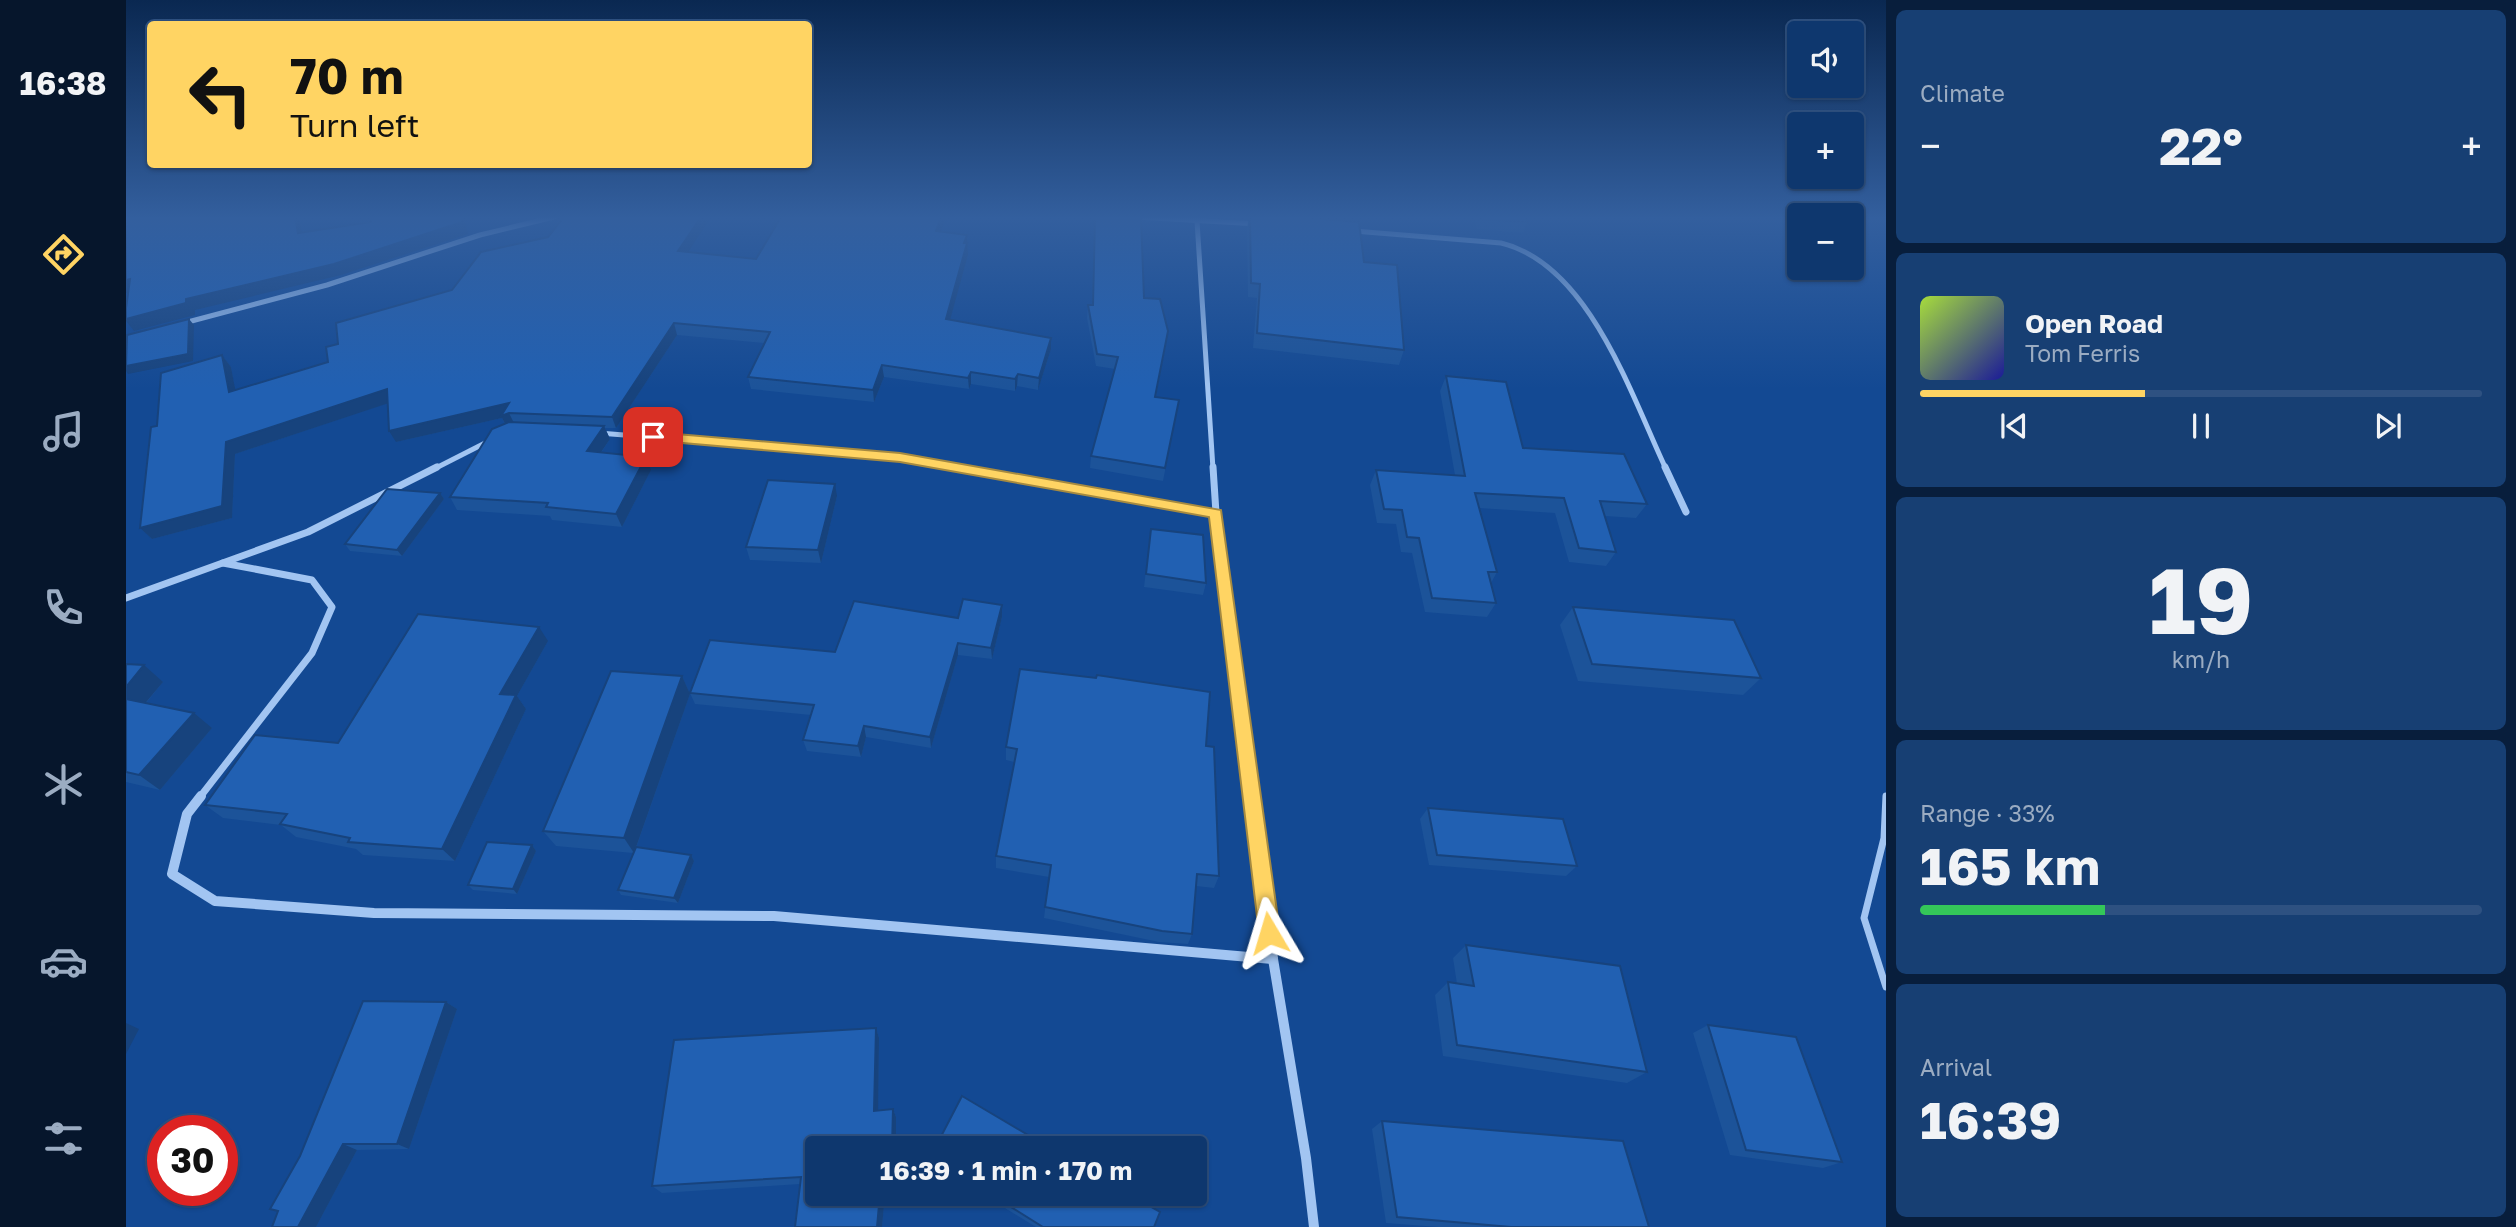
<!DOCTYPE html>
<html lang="en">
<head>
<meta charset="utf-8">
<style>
  body { margin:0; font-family:"Golos Text",sans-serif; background:#173f73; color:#f1f3f6; height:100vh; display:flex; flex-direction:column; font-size:26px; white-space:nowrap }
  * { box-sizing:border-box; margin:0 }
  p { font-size:23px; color:#9bacc2 }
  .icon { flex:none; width:38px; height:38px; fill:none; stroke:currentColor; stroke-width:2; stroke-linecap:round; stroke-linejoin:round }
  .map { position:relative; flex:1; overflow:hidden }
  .panel { display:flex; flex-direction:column; gap:10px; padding:10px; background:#081e3c; width:630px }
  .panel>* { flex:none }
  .guide { position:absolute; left:21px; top:21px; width:665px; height:147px; border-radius:7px; box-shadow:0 2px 5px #0004,0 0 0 2px #2e5181; background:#ffd463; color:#111; overflow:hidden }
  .tools { position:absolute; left:1661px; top:21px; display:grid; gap:14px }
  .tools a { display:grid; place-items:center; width:77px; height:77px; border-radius:7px; background:#0e376e; box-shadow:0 2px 5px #0004,0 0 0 2px #2e5181; font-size:35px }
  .speed { position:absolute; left:21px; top:1115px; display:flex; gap:14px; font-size:35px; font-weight:700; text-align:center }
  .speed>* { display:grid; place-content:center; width:91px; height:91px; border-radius:50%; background:#0e376e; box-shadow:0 2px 5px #0004,0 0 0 2px #2e5181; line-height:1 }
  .speed .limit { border:10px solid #d22; background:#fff; color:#111 }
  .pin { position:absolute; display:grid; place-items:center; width:60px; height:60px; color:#fff; margin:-30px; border-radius:14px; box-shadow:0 4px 10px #0006 }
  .me { position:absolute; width:77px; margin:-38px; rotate:353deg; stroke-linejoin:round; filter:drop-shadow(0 0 5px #0008) }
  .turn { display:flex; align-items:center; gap:24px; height:147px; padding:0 28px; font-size:32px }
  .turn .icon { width:91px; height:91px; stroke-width:2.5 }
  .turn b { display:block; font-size:49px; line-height:60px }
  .big { font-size:52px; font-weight:700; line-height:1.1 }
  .panel .widget { flex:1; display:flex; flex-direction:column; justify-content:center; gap:10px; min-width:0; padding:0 24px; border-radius:10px; background:#173f73 }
  .panel .dial { align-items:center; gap:0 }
  .dial b { font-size:91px; line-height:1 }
  .song { display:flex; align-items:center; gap:21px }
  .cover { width:84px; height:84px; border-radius:10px; background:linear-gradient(135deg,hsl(80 70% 55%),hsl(240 70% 35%)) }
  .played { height:7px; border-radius:4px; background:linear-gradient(90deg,#ffd463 40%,#2e5181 40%) }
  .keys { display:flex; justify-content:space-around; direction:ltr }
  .heat { display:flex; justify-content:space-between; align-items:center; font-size:38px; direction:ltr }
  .charge { height:10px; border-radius:5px; background:linear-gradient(90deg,#34c759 33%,#2e5181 0) }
  .trip { position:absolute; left:679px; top:1136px; width:402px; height:70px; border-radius:7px; background:#0e376e; box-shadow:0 2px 5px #0004,0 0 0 2px #2e5181; font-weight:700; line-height:70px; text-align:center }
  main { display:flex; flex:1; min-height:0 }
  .tab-bar { display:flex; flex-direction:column; width:126px; justify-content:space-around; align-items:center; background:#06162c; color:#9bacc2 }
  .tab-bar .icon { width:49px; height:49px }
  .tab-bar .on { color:#ffd463 }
  .tab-bar b { font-size:32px; color:#f1f3f6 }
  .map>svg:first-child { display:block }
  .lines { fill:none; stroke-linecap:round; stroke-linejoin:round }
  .lane { stroke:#a2c5f2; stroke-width:7 }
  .street-far2 { stroke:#a2c5f2; stroke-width:5 }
  .street-far1 { stroke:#a2c5f2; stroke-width:7 }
  .street { stroke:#a2c5f2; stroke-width:10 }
  .wall { fill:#1c5399 }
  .shaded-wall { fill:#17437d }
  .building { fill:#2160b2; stroke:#17437d; stroke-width:2 }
  .route { fill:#ffd463; stroke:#a68a40; stroke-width:2 }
</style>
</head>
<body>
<main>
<nav class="tab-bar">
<b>16:38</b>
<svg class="icon on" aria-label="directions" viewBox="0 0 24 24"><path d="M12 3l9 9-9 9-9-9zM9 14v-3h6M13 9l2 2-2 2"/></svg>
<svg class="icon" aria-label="music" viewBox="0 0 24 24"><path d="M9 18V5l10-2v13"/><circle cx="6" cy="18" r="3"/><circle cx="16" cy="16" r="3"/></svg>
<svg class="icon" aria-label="phone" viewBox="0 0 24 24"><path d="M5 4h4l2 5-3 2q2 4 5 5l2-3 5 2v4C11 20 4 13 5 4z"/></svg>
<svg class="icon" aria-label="climate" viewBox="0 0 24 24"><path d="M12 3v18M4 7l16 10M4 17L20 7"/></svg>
<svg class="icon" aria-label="car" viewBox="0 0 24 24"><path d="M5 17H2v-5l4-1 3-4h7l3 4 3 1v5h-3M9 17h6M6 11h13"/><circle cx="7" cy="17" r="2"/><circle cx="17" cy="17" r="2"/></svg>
<svg class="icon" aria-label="filters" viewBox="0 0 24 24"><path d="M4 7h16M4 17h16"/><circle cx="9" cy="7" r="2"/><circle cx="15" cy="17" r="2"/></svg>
</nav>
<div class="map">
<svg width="1760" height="1227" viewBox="0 0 1760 1227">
  <rect width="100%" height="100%" fill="#134993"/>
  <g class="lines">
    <path class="lane" d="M 1760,796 L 1758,838 L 1738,918 L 1760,987"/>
    <g class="street-far2">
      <path d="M 1010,217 L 1132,224"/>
      <path d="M 1071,221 L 1087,469"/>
      <path d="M 1228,231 L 1375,243 C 1463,264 1505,395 1540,469"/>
      <path d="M 58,323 L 201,285 L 354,235 L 428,217"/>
      <path d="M 473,433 L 774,457 L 841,469"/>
      <path d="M 308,469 L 365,440"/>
    </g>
    <g class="street-far1">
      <path d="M 831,467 L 1090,513"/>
      <path d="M 1087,467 L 1090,513 L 1126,797"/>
      <path d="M 1539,467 L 1560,512"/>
      <path d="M 0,598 L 182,532 L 311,467"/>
      <path d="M 74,797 L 186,653 L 206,607 L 186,580 L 97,563"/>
    </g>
    <g class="street">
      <path d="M 75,796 L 61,814 L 46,874 L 89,901 L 248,913 L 648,916 L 1147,959"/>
      <path d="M 1126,796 L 1147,959 L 1180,1158 L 1188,1227"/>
    </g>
  </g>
  <g class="wall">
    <path d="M 968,217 L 1015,217 L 1018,298 L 1040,344 L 1030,397 L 1053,400 L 1037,481 L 964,468 L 965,456 L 989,369 L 970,366 L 961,318 L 962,305 L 966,305 Z"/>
    <path d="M 1121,217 L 1229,217 L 1229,221 L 1238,262 L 1278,350 L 1273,365 L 1127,348 L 1131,298 L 1122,297 L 1121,228 L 1123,218 Z"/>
    <path d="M 1347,217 L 1399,217 L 1401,222 L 1397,233 L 1351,229 Z"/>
    <path d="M 815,232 L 841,235 L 842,255 L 824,319 L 925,349 L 912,390 L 891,386 L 889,391 L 845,384 L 843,389 L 758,377 L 748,402 L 625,389 L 622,377 L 638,343 L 551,335 L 490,428 L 479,428 L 484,439 L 475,453 L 525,470 L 496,527 L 426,520 L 424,516 L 331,510 L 324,497 L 379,424 L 376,418 L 270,442 L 262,403 L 109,454 L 106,518 L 26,539 L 14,528 L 31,426 L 96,355 L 105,367 L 109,390 L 562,252 L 630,259 Z"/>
    <path d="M 1320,376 L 1397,448 L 1521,504 L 1510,518 L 1479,516 L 1490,552 L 1480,566 L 1443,562 L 1429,513 L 1353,508 L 1371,572 L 1365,583 L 1370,603 L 1361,617 L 1299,612 L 1286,553 L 1275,552 L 1270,524 L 1251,523 L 1244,485 L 1250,470 L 1329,475 L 1314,391 Z"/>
    <path d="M 314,493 L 318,499 L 276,556 L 224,551 L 219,544 Z"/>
    <path d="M 711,496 L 695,563 L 624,560 L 620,547 Z"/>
    <path d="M 1025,529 L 1080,583 L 1077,595 L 1018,587 Z"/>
    <path d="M 1447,607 L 1635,678 L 1617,695 L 1452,681 L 1434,625 Z"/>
    <path d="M 876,617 L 866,659 L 832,655 L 805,748 L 740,737 L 735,757 L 681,751 L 677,740 L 685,715 L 569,704 L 564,693 L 832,618 Z"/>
    <path d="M 422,641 L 391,696 L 400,709 L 329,861 L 237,855 L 230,849 L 170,837 L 155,825 L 97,818 L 79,805 L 212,743 Z"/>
    <path d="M 0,664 L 37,682 L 20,703 L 86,728 L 34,790 L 0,782 Z"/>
    <path d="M 556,676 L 564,694 L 510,848 L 565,855 L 568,861 L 552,903 L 495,895 L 492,890 L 507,853 L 430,846 L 417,831 Z"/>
    <path d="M 1080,746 L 1093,876 L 1088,888 L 1070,886 L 1066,934 L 1062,944 L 1033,942 L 918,918 L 923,877 L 870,868 L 870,856 L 888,762 L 880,760 L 880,747 Z"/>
    <path d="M 1302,808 L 1451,866 L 1440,876 L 1303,865 L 1294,819 Z"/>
    <path d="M 406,845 L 410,851 L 391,894 L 347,890 L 342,885 Z"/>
    <path d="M 1340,945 L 1521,1072 L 1501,1083 L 1317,1056 L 1309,995 L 1322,982 L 1331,984 L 1327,958 Z"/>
    <path d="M 320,1002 L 331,1009 L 283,1149 L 231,1150 L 190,1227 L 146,1227 Z"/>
    <path d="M 1582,1025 L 1716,1162 L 1697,1168 L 1604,1155 L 1567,1033 Z"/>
    <path d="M 750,1028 L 753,1038 L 752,1110 L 767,1109 L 770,1117 L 770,1148 L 691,1148 L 691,1194 L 759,1194 L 756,1227 L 669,1227 L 674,1184 L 536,1193 L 526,1186 L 548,1040 Z"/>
    <path d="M 1256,1121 L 1523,1227 L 1312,1227 L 1260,1223 L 1246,1129 Z"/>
    <path d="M 856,1194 L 1002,1194 L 1028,1227 L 910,1227 Z"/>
  </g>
  <g class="shaded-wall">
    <path d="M 169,217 L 173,217 L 178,244 L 172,233 Z"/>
    <path d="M 335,217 L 338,217 L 339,219 L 342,234 L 215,275 L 69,310 L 69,315 L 8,331 L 0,321 L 0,319 L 60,299 Z"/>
    <path d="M 575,217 L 585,217 L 555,263 L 552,251 Z"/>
    <path d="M 815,217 L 820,217 L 811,243 L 810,231 Z"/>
    <path d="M 841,235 L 842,255 L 821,331 L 820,319 Z"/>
    <path d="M 4,279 L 13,290 L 0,293 L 0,280 Z"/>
    <path d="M 63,319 L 68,325 L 67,361 L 2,374 L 0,371 L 0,366 Z"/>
    <path d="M 548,323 L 551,335 L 490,428 L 486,417 Z"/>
    <path d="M 925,338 L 925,349 L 912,390 L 913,378 Z"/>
    <path d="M 96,355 L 105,367 L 112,404 L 103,392 Z"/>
    <path d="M 756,365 L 758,377 L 748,402 L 747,390 Z"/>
    <path d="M 845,372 L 845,384 L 843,389 L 842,378 Z"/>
    <path d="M 892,374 L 891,386 L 889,391 L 889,379 Z"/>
    <path d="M 261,389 L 269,401 L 109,454 L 106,518 L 26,539 L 14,528 L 100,442 Z"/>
    <path d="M 383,403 L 383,413 L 389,425 L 381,427 L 376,418 L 270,442 L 263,431 Z"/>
    <path d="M 478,426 L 484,439 L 467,464 L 461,451 Z"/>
    <path d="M 520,457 L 525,470 L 496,527 L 490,514 Z"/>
    <path d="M 709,484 L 711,496 L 695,563 L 692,550 Z"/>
    <path d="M 314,493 L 318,499 L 276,556 L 271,550 Z"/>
    <path d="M 876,605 L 876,617 L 866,659 L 865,648 Z"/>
    <path d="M 413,627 L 422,641 L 391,696 L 400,709 L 329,861 L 316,849 L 374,694 Z"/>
    <path d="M 832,643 L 832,655 L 805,748 L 804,737 Z"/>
    <path d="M 18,665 L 37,682 L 11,713 L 0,704 L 0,687 Z"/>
    <path d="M 556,676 L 564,694 L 508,853 L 498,838 Z"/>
    <path d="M 68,713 L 86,728 L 34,790 L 13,775 Z"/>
    <path d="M 738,726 L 740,737 L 735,757 L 732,746 Z"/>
    <path d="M 406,845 L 410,851 L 391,894 L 387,889 Z"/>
    <path d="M 565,855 L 568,861 L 552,903 L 548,898 Z"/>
    <path d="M 320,1002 L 331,1009 L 283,1149 L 271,1144 Z"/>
    <path d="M 0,1023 L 13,1029 L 0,1054 Z"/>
    <path d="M 750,1028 L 753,1038 L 752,1119 L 748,1111 Z"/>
    <path d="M 767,1109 L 770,1117 L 770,1148 L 766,1148 Z"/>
    <path d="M 217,1144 L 231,1150 L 190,1227 L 172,1227 Z"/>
    <path d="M 754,1194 L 759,1194 L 756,1227 L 751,1227 Z"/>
  </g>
  <g class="building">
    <path d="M 0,217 L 169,217 L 172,233 L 245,222 L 245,217 L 335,217 L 336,222 L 208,264 L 60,299 L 60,303 L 0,319 L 0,308 L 4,279 L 0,280 Z"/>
    <path d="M 438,217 L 575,217 L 552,251 L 630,259 L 655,217 L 815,217 L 810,231 L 841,235 L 838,243 L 841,243 L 820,319 L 925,338 L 913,378 L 892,374 L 889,379 L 845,372 L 842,378 L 756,365 L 747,390 L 622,377 L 644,332 L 548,323 L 486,417 L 383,413 L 375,416 L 383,403 L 263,431 L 261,389 L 100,442 L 96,506 L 14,528 L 25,427 L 31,426 L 35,373 L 96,355 L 103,392 L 202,362 L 200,347 L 212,344 L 210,323 L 326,290 L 355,252 L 422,237 Z"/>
    <path d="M 969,217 L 1015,217 L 1018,298 L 1034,299 L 1042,331 L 1029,397 L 1053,400 L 1039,468 L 965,456 L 992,357 L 971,354 L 962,305 L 967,305 Z"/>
    <path d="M 1124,217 L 1172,217 L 1233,222 L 1238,262 L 1271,265 L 1278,350 L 1131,333 L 1134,284 L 1125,283 Z"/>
    <path d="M 1202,217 L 1229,217 L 1229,219 Z"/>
    <path d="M 1354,217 L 1399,217 L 1401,222 L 1355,219 Z"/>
    <path d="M 63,319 L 62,354 L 0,366 L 1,335 Z"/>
    <path d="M 1320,376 L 1380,382 L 1397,448 L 1498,454 L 1521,504 L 1474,501 L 1490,552 L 1453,548 L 1438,498 L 1349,493 L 1371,572 L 1362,572 L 1370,603 L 1306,598 L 1293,538 L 1281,537 L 1276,510 L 1258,509 L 1250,470 L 1339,476 Z"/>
    <path d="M 383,422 L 478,426 L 461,451 L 520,457 L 490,514 L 420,507 L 422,503 L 324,497 L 366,429 Z"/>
    <path d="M 642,480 L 709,484 L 692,550 L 620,547 Z"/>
    <path d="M 261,489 L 314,493 L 271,550 L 219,544 Z"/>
    <path d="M 1025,529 L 1077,535 L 1080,583 L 1020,574 Z"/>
    <path d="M 837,599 L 876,605 L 865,648 L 832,643 L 804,737 L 738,726 L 732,746 L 677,740 L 688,705 L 564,693 L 584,640 L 709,652 L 728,601 L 832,618 Z"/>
    <path d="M 1447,607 L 1608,620 L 1635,678 L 1466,664 Z"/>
    <path d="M 292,614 L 413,627 L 374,694 L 390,695 L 316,849 L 222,842 L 224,838 L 154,824 L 161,814 L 79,805 L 129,735 L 212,743 Z"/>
    <path d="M 0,664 L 18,665 L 0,687 Z"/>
    <path d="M 894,669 L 970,678 L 971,675 L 1084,692 L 1080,746 L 1088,747 L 1093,876 L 1071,874 L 1066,934 L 1036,931 L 919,907 L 925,865 L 870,856 L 891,749 L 880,747 Z"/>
    <path d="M 485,671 L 556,676 L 498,838 L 417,831 Z"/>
    <path d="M 0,699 L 68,713 L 13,775 L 0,772 Z"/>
    <path d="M 1302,808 L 1437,819 L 1451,866 L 1311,855 Z"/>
    <path d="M 361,842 L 406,845 L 387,889 L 342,885 Z"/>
    <path d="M 510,847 L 565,855 L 548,898 L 492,890 Z"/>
    <path d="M 1340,945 L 1494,966 L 1521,1072 L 1331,1045 L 1322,982 L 1348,986 Z"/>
    <path d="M 237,1001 L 320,1002 L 271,1144 L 217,1144 L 172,1227 L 146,1227 L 152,1211 L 144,1209 L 174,1156 Z"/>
    <path d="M 1582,1025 L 1670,1037 L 1716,1162 L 1620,1150 Z"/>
    <path d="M 750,1028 L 748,1111 L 767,1109 L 766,1148 L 691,1148 L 691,1194 L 754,1194 L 751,1227 L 669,1227 L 675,1177 L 526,1186 L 548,1040 Z"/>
    <path d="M 836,1096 L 924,1148 L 809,1148 Z"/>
    <path d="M 1256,1121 L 1497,1141 L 1523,1227 L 1385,1227 L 1271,1217 Z"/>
    <path d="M 864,1194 L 1002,1194 L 1034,1212 L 1028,1227 L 917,1227 Z"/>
  </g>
  <linearGradient id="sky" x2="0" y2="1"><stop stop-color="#0a2851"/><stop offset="0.56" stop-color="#335f9e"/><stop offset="1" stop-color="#335f9e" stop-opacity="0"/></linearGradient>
  <rect width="1760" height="389" fill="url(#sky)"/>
  <path class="route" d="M 527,432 L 774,453 L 1095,510 L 1154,933 L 1151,940 L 1143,943 L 1136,940 L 1133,933 L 1083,517 L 774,462 L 522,440 L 520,437 Z"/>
</svg>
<div class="tools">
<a><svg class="icon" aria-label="sound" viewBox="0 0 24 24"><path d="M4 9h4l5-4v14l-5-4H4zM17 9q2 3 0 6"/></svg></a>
<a>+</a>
<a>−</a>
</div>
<div class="speed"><div class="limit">30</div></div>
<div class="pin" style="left:527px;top:437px;background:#d93025"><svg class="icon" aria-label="arrive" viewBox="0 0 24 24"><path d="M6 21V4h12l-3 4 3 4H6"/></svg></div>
<svg class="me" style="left:1143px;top:933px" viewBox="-20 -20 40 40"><path d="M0-17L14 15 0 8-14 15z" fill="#ffd463" stroke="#fff" stroke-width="4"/></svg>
<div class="trip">16:39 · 1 min · 170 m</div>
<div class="guide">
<div class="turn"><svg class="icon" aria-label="left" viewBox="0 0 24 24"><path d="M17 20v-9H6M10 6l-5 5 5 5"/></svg><div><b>70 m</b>Turn left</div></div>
</div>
</div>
<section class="panel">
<div class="widget"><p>Climate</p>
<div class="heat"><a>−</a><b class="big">22°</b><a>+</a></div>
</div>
<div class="widget">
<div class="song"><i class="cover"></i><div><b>Open Road</b><p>Tom Ferris</p></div></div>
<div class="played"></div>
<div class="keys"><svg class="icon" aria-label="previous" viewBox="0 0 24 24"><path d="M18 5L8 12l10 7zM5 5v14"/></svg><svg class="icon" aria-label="pause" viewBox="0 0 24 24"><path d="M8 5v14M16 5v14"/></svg><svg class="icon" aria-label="next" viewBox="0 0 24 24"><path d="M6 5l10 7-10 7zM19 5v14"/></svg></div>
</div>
<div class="widget dial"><b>19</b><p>km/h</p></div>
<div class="widget"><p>Range · 33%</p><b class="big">165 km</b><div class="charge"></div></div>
<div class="widget"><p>Arrival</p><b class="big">16:39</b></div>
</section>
</main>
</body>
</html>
